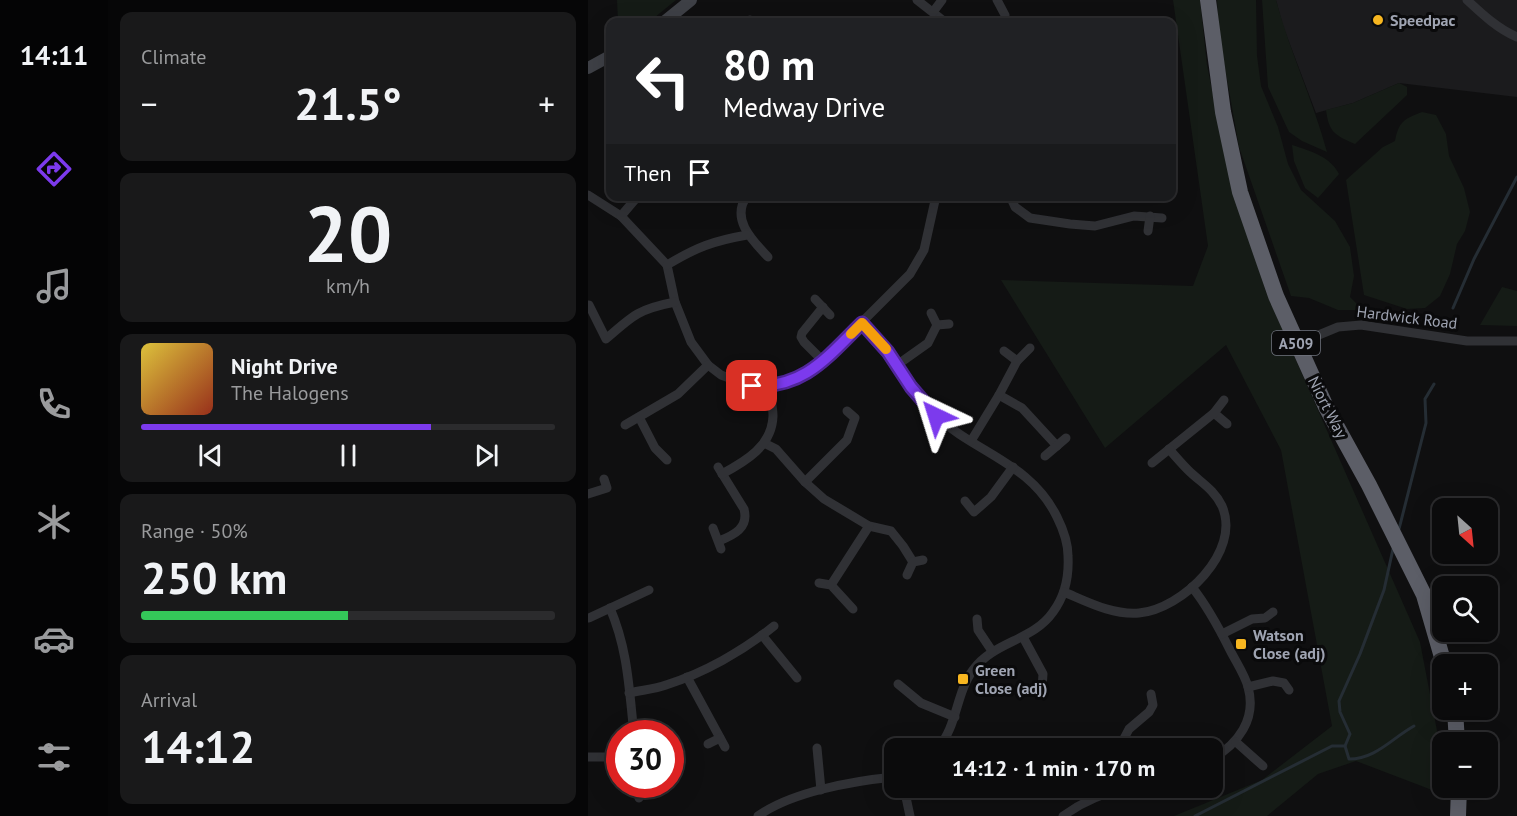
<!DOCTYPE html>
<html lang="en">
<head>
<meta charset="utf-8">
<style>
  body { margin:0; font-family:"PT Sans",sans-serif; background:#19191a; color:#f1f3f6; height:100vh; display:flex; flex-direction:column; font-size:22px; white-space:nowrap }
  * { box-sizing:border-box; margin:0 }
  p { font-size:20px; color:#9a9b9d }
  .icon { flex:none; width:33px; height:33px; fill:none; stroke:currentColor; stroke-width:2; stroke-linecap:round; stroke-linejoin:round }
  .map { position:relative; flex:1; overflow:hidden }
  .panel { display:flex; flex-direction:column; gap:12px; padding:12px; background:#060607; width:480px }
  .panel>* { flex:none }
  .banner { position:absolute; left:18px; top:18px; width:570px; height:183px; border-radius:12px; box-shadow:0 6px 24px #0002,0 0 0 2px #2b2b2d; background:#202124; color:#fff; overflow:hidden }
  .needle { width:39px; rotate:153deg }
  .tools { position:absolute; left:844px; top:498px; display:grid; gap:12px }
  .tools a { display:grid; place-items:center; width:66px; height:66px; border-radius:12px; background:#0b0b0c; box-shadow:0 6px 24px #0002,0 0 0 2px #2b2b2d; font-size:30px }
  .speed { position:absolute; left:18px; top:720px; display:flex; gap:12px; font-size:30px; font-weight:700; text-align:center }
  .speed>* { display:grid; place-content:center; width:78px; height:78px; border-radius:50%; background:#0b0b0c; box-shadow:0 6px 24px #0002,0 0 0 2px #2b2b2d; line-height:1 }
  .speed .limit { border:9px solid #d22; background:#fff; color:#111 }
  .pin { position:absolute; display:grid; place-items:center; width:51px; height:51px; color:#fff; margin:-26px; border-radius:12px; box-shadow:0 3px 9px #0006 }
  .me { position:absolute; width:66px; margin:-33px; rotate:319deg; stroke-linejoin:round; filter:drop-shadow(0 0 4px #0008) }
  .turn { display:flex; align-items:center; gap:21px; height:126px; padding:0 18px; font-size:27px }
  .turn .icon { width:78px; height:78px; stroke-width:2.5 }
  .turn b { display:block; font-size:42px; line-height:51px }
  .then { display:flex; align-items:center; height:57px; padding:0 18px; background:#0003; gap:12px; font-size:22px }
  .big { font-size:45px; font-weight:800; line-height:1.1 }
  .panel .card { flex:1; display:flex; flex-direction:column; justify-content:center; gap:9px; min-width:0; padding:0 21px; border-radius:12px; background:#19191a }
  .panel .dial { align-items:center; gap:0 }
  .dial b { font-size:78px; line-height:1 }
  .song { display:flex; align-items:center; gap:18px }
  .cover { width:72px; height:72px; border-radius:9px; background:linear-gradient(135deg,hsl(50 70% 55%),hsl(10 70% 35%)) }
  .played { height:6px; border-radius:3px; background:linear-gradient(90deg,#7c3aed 70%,#2b2b2d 70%) }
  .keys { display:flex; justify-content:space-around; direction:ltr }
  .heat { display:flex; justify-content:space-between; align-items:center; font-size:33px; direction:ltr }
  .charge { height:9px; border-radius:4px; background:linear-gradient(90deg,#34c759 50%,#2b2b2d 0) }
  .trip { position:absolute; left:296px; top:738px; width:339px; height:60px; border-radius:12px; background:#0b0b0c; box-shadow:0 6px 24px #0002,0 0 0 2px #2b2b2d; font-weight:800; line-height:60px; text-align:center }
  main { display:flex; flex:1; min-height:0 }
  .tabs { display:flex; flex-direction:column; width:108px; justify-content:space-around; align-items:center; background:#040405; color:#9a9b9d }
  .tabs .icon { width:42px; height:42px }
  .tabs .selected { color:#7c3aed }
  .tabs b { font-size:27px; color:#f1f3f6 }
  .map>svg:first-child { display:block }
  .built { fill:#1b1b1d }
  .green { fill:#151b16 }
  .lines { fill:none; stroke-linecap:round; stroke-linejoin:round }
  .stream { stroke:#252d34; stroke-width:3 }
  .street { stroke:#303135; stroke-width:9 }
  .secondary { stroke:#3e4046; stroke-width:12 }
  .highway { stroke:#5c5e67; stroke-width:16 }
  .route-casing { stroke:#51269a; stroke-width:15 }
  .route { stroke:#7c3aed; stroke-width:10 }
  .slow { stroke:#f59e0b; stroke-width:10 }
  .poi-dot { fill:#f7b620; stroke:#0a0a0b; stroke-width:2 }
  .labels { text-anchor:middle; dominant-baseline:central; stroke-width:6; stroke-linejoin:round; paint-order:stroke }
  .shield { fill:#0a0a0b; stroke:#727680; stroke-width:1.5 }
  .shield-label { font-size:15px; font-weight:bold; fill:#9fa4b2 }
  .poi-label { font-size:16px; font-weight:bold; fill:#9fa4b2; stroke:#0a0a0b; text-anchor:start }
  .street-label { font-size:16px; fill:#9fa4b2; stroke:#0a0a0b }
</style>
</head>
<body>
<main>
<nav class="tabs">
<b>14:11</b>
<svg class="icon selected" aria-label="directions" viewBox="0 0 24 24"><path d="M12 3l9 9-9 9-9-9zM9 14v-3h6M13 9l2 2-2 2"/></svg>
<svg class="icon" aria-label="music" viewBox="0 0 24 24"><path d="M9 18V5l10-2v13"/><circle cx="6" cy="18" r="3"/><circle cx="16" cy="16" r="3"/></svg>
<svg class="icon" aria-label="phone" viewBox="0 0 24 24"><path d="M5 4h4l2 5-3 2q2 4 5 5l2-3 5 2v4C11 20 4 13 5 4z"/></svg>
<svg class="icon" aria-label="climate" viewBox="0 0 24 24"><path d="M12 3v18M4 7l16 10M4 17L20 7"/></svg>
<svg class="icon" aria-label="car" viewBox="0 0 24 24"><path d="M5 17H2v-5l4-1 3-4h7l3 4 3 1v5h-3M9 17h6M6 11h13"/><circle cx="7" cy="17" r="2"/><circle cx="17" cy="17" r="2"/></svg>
<svg class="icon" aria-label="filters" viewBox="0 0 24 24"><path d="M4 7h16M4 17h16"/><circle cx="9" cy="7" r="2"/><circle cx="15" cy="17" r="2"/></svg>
</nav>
<section class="panel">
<div class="card"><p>Climate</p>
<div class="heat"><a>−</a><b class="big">21.5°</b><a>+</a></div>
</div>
<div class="card dial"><b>20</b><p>km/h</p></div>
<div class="card">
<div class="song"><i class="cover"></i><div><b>Night Drive</b><p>The Halogens</p></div></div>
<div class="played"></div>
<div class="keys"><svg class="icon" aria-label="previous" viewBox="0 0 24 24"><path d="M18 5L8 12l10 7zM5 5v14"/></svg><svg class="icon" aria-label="pause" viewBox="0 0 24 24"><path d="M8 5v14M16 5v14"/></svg><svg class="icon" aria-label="next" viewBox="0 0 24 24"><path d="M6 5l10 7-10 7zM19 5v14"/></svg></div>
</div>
<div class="card"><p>Range · 50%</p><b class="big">250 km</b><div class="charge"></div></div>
<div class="card"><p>Arrival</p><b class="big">14:12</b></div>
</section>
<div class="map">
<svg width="929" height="816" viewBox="0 0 929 816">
  <rect width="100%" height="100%" fill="#0f0f10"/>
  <path class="built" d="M 688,0 L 929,0 L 929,97 L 811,83 L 765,103 L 728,113 L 695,26 Z"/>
  <g class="green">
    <path d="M 29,0 L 88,0 L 61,22 L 30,22 Z"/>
    <path d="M 585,0 L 612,0 L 619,65 L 642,180 L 678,292 L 832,642 L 855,762 L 855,771 L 844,790 L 768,761 L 730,774 L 679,816 L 586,816 L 674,780 L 744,726 L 693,450 L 638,345 L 517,448 L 413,280 L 605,286 L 620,246 Z"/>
    <path d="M 629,0 L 668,0 L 669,56 L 673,86 L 690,127 L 700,164 L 713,190 L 747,221 L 762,247 L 766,276 L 762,297 L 775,310 L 750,310 L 721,298 L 703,296 L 651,147 L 631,34 Z"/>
    <path d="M 674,0 L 688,0 C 702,52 725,100 739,152 L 714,141 L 701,132 L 680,87 Z"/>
    <path d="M 811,83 L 819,87 L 819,95 L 767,144 C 747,135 741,133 738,110 L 765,103 Z"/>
    <path d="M 834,112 L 848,115 L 858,134 L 861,156 L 876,188 L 882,212 L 877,231 L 869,244 L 862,274 L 852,296 L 837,308 L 819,309 L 776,295 L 758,180 L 795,147 L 807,141 C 811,121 816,119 834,112 Z"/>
    <path d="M 704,145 C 722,151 742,156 751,174 L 730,198 L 717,188 L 706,161 Z"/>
    <path d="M 914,287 L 929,291 L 929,326 L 892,325 Z"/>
  </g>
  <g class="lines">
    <g class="stream">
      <path d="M 865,308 L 886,259 L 929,177"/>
      <path d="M 811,529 L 838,423 L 837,399 L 846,384"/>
      <path d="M 757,746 L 761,759 C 788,759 804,738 826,726"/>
      <path d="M 607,816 L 744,746 L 757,746 L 762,734 L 752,712 L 751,701 L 772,654 L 796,590 L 805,549"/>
    </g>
    <g class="street">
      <path d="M 329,0 L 357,22"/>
      <path d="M 409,0 L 417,15"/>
      <path d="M 879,0 C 894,14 910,29 929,37"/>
      <path d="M 345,12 L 354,0"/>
      <path d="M 161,22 L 162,20"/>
      <path d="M 0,195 L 33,216 L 79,265 L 87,302 L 103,342 L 120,365 L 133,375 L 163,386 L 181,387 L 200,383 L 219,373 L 235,361 L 322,274 L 336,250 L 348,196"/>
      <path d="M 159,196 C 142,219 165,241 180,257"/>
      <path d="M 422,196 L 427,207 L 442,218 L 482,224 L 507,226 L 546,216 L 574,218"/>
      <path d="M 33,216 L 50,196"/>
      <path d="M 560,231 L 562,216"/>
      <path d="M 79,265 C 109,247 125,241 159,235"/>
      <path d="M 227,299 L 242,315"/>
      <path d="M 1,305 L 18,339 C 45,315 51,309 87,302"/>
      <path d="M 274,323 C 284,333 294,343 302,354 C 316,375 329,399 348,416 C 388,453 443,463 469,517 C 475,529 480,542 480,556 C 481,575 477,596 465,612 C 445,641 406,641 385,670 C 368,693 369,727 350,748"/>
      <path d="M 349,325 L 361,324"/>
      <path d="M 709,344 L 750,327 L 773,325 L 879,341 L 929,341"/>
      <path d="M 416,351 L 429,361"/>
      <path d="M 235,361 L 216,342 L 213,337 L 214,333 L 235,307"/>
      <path d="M 309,365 L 340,343 L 349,325 L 343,313"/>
      <path d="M 411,395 L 434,408 L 469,446"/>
      <path d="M 626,413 L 639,424"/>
      <path d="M 51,417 L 67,448 L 79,460"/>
      <path d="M 37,425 L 90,394 L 120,365"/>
      <path d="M 383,441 L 411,395 L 429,361 L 442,348"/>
      <path d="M 176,443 L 188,449 L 217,482 L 236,499 L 281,526 L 303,531 L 315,546 L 325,562"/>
      <path d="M 457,456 L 478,438"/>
      <path d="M 564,463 L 626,413 L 636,400"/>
      <path d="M 130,467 L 156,509 C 161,528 146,535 131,541"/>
      <path d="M 134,474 C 158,461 184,446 185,416 C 185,406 182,396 181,387"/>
      <path d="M 217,482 L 259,440 L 267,418 L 259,411"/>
      <path d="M 0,494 L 19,488 L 16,479"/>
      <path d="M 377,501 L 386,512 L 403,497 L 425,467"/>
      <path d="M 125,528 L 133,549"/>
      <path d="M 319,575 L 325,562 L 335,560"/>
      <path d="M 231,583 L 243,585 L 265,609"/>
      <path d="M 243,585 L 281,526"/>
      <path d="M 604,587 C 620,607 631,628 642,650 C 648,662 657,675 660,687 C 669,719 650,744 624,759"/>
      <path d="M 476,592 C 500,602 524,615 551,613 C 594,609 654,552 634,506 C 626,489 612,482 600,470 C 593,463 587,456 581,449"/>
      <path d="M 22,608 C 40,650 41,689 46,734"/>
      <path d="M 1,618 L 61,590"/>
      <path d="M 389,619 L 390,630 L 404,651"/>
      <path d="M 634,634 L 664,619 L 677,618 L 685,612"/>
      <path d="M 174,635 L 209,678"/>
      <path d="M 435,637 L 455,674 L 454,688"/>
      <path d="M 99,677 L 137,747"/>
      <path d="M 310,684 L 333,703 L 367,717"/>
      <path d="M 660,687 L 685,681 L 696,683 L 701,690"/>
      <path d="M 41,693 C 54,690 67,689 78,685 C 116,673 155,651 186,626"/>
      <path d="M 648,742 L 675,766"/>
      <path d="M 120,744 L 132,738"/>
      <path d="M 229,748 L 233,790"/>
      <path d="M 531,748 L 541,729 L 561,712 L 565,705 L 563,694"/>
      <path d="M 0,757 L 32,757"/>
      <path d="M 50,784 L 51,798"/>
      <path d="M 316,788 L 322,816"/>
      <path d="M 170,816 C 203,792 265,781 306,777"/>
      <path d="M 475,816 C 494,802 513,794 536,788"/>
    </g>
    <g class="secondary">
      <path d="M 76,22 L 103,0"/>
      <path d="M 0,68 L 22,56"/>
    </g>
    <g class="highway">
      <path d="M 620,0 L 635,112 L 652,192 L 688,296 L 738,407 L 781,485 L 836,595 L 856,664"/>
      <path d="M 867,710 L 869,742"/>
      <path d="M 870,816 L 871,788"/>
    </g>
  </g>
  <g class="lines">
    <defs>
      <path id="route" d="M 164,386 C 217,388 239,357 274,323 L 300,352 L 323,387 L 348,416"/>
    </defs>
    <use href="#route" class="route-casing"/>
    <use href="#route" class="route"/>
    <path class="slow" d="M 263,334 L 274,323 L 298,349"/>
  </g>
  <g class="poi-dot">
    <circle cx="790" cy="20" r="6"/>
    <rect x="647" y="638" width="12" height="12" rx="3"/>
    <rect x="369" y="673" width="12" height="12" rx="3"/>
  </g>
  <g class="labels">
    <rect class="shield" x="684" y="331" width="48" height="24" rx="4.5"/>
    <g class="shield-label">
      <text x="708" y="343">A509</text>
    </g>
    <g class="poi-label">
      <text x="802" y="20">Speedpac</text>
      <text x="665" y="635">Watson<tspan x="665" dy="18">Close (adj)</tspan></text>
      <text x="387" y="670">Green<tspan x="387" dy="18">Close (adj)</tspan></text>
    </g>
    <g class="street-label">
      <text transform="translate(819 317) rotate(7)">Hardwick Road</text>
      <text transform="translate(740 407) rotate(63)">Niort Way</text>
    </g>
  </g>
</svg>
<div class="tools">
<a><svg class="needle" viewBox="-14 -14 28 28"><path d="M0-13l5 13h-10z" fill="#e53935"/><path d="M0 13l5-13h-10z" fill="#9a9b9d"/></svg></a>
<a><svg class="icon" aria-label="search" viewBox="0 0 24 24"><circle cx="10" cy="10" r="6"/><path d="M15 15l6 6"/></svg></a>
<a>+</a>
<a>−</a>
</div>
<div class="speed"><div class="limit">30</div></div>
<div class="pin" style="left:164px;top:386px;background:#d93025"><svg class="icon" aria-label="arrive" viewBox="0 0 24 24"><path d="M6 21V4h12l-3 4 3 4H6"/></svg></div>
<svg class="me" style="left:348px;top:416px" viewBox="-20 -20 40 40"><path d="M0-17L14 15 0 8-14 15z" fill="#7c3aed" stroke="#fff" stroke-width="4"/></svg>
<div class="trip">14:12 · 1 min · 170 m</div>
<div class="banner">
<div class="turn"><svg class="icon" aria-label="left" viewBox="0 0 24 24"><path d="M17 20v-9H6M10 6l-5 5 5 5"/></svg><div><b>80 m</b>Medway Drive</div></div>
<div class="then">Then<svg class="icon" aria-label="arrive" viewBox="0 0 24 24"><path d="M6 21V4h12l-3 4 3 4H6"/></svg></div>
</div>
</div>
</main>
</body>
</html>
